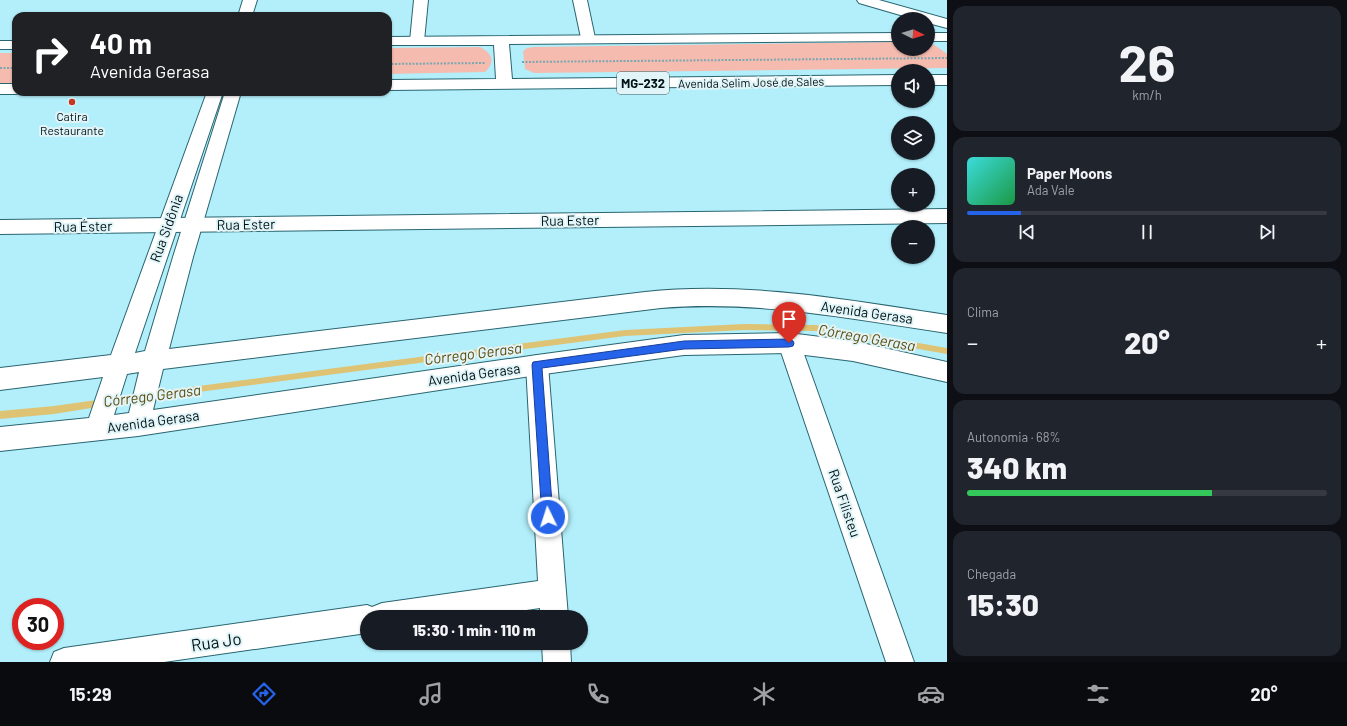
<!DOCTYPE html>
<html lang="pt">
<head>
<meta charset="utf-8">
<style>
  body { margin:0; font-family:Barlow,sans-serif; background:#20242c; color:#f1f3f6; height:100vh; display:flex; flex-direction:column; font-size:15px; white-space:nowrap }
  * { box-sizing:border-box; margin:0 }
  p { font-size:13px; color:#9ea1a6 }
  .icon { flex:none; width:22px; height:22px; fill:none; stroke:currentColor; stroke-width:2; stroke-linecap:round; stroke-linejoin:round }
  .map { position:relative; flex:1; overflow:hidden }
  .sheet { display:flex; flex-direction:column; gap:6px; padding:6px; background:#0d0f14; width:400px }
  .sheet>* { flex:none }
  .top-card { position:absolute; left:12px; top:12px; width:380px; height:84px; border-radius:12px; box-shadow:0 1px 3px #0004; background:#202124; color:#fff; overflow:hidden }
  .needle { width:26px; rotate:95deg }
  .buttons { position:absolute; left:891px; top:12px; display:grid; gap:8px }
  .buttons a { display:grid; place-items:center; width:44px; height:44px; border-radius:50%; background:#171b24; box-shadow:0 1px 3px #0004; font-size:20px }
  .speed { position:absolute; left:12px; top:598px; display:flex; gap:8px; font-size:20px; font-weight:700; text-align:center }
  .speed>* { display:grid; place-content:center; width:52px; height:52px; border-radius:50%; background:#171b24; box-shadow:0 1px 3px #0004; line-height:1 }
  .speed .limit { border:6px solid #d22; background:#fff; color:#111 }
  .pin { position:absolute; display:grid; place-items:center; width:34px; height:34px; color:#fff; margin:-41px -17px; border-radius:50% 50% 50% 0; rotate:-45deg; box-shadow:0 0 4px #0007 }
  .pin .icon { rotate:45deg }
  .me { position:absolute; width:44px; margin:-22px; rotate:356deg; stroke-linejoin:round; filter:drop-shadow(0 0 3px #0008) }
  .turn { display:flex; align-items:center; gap:14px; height:84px; padding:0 12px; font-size:18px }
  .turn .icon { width:52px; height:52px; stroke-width:2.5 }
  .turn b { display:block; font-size:28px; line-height:34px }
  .big { font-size:30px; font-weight:800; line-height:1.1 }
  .sheet .widget { flex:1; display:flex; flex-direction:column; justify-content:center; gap:6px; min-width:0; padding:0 14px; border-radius:12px; background:#20242c }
  .sheet .dial { align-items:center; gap:0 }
  .dial b { font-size:52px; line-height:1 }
  .song { display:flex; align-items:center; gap:12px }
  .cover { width:48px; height:48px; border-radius:6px; background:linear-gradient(135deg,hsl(180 70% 55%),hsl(140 70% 35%)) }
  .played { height:4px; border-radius:2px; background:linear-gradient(90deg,#2563eb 15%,#363941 15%) }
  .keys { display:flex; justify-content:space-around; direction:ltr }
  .heat { display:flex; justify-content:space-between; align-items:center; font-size:22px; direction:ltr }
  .charge { height:6px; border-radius:3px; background:linear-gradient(90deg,#34c759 68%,#363941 0) }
  .trip { position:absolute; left:360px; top:610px; width:228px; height:40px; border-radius:20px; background:#171b24; box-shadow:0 1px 3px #0004; font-weight:800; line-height:40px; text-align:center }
  .tab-bar { display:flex; height:64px; justify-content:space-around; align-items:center; background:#090b0e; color:#9ea1a6 }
  .tab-bar .icon { width:28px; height:28px }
  .tab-bar .on { color:#2563eb }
  .tab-bar b { font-size:18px; color:#f1f3f6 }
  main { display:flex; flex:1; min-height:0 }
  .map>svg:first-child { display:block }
  .green { fill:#f6bbaf }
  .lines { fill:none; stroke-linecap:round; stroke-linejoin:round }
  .stream { fill:#dec375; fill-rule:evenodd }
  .street-casing { stroke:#296570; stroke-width:2 }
  .secondary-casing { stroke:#296570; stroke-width:2 }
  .primary-casing { stroke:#296570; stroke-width:2 }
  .path { stroke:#79a8b2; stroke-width:2; stroke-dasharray:2 1.5; stroke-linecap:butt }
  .street { fill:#fff; fill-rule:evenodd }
  .secondary { fill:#fff; fill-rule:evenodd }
  .primary { fill:#fff; fill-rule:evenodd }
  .route { fill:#2563eb; stroke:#184099 }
  .poi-dot { fill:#c33725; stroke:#e1f5f8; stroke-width:1.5 }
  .labels { text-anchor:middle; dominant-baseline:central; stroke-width:4; stroke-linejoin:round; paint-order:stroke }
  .far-street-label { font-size:12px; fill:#001216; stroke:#e1f5f8 }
  .far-poi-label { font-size:12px; fill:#001216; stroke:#e1f5f8 }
  .shield { fill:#e1f5f8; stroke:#44565a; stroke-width:1 }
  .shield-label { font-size:13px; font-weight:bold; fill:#001216 }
  .street-label { font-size:14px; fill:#001216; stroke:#e1f5f8 }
  .water-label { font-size:15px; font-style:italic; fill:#5e4b0d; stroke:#e1f5f8 }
  .near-street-label { font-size:17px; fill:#001216; stroke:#e1f5f8 }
</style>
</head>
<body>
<main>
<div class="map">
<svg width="947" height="662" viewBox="0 0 947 662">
  <rect width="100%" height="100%" fill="#b2effb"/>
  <g class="green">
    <path d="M 898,42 L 898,49 L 928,49 L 928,42 L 936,46 L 947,54 L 947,68 L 534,73 L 525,69 L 523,51 L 527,48 L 534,47 Z"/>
    <path d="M 480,47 C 492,53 496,62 485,72 L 388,74 L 388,48 Z"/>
    <rect x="0" y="53" width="16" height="30"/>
  </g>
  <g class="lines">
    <path class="stream" d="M 744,324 L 816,325 L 947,348 L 947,354 L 816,331 L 744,330 L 625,336 L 160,397 L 54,414 L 0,419 L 0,411 L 54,406 L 160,391 L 625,330 Z"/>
    <defs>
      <g id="street">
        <path d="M 414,0 L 428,0 L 424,41 L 422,44 L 417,45 L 412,44 L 410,41 Z"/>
        <path d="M 573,0 L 587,0 L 595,38 L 593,41 L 588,42 L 583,41 L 581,38 Z"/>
        <path d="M 947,209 L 947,223 L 0,234 L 0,220 Z"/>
        <path d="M 789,334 L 797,336 L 800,343 L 914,662 L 886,662 L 778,343 L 781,336 Z"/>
        <path d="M 537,355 L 545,358 L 548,365 L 568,617 L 540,617 L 540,608 L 480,617 L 367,617 L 367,633 L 164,662 L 50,662 L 54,652 L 64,648 L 367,605 L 372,607 L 382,603 L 538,581 L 526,365 L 529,358 Z"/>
        <path d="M 542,643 L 570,643 L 571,662 L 543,662 Z"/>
      </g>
      <g id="secondary">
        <path d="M 243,0 L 257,0 L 252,16 L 238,16 Z"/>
        <path d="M 857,0 L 879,0 L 947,19 L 947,28 L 928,23 L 928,19 L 914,19 L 859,3 Z"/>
        <path d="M 207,92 L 223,92 L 135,353 L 145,351 L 173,257 L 225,92 L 241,92 L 193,257 L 169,349 L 645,292 C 746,281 847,300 947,315 L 947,333 C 853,319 757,300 661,308 L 163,369 L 153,410 L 537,355 L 684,335 L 789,333 L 853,341 L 947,362 L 947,382 L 853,361 L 789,353 L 684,355 L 537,375 L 138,436 L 0,451 L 0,427 L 89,418 L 103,377 L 0,390 L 0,368 L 111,355 ZM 139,372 L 129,413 L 114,415 L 127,374 Z"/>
      </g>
      <g id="primary">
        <path d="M 898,33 L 898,41 L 509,44 L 512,79 L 898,75 L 898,85 L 388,90 L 388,80 L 496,79 L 494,45 L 388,45 L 388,37 Z"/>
        <rect x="928" y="33" width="19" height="8"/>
        <rect x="0" y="41" width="16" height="8"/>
        <rect x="928" y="75" width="19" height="10"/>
        <path d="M 0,84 L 16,84 L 16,92 L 22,92 L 16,94 L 0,94 Z"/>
      </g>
    </defs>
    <use href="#street" class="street-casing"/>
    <use href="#secondary" class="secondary-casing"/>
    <use href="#primary" class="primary-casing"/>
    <g class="path">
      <path d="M 522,62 L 947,58"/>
      <path d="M 388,64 L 485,63"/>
      <path d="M 0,68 L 16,68"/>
    </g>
    <use href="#street" class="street"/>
    <use href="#secondary" class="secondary"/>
    <use href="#primary" class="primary"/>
  </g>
  <path class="route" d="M 789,339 L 793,341 L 794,343 L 793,346 L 789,347 L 684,349 L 542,368 L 553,517 L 551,521 L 548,522 L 544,521 L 542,517 L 532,365 L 533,362 L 684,341 Z"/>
  <circle class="poi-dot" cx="72" cy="102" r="4"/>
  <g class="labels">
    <g class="far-street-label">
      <text transform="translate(751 82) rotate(-1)">Avenida Selim José de Sales</text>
    </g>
    <g class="far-poi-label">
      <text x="72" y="116">Catira<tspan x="72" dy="14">Restaurante</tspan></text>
    </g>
    <rect class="shield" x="617" y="72" width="52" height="22" rx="3"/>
    <g class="shield-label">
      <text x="643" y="83">MG-232</text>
    </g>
    <g class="street-label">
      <text transform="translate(570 220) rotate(-1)">Rua Ester</text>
      <text transform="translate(246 224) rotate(-1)">Rua Ester</text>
      <text transform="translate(83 226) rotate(-1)">Rua Éster</text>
      <text transform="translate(166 228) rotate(-70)">Rua Sidônia</text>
      <text transform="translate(867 312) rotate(8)">Avenida Gerasa</text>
      <text transform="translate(474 374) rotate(-8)">Avenida Gerasa</text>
      <text transform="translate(153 421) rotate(-8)">Avenida Gerasa</text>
      <text transform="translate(845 503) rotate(71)">Rua Filisteu</text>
    </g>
    <g class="water-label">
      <text transform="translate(867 337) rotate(10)">Córrego Gerasa</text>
      <text transform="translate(473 353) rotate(-7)">Córrego Gerasa</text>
      <text transform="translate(152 395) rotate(-7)">Córrego Gerasa</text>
    </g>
    <g class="near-street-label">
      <text transform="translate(216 641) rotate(-8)">Rua Jo</text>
    </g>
  </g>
</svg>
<div class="buttons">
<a><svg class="needle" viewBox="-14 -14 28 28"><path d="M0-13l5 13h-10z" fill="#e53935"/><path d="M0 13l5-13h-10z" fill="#9ea1a6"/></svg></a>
<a><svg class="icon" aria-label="sound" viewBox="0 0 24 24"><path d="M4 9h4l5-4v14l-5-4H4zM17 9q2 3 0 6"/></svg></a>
<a><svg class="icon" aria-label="layers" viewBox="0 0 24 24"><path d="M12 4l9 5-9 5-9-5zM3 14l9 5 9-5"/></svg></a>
<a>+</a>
<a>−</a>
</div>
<div class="speed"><div class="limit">30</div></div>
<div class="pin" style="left:789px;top:343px;background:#d93025"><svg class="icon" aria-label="arrive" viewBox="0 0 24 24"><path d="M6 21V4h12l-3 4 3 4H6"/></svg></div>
<svg class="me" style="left:548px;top:517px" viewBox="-20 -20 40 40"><circle r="17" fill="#2563eb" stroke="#fff" stroke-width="3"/><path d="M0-11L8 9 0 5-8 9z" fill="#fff"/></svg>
<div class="trip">15:30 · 1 min · 110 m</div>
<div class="top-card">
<div class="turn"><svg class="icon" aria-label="right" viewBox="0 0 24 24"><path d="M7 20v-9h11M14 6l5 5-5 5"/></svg><div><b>40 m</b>Avenida Gerasa</div></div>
</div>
</div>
<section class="sheet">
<div class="widget dial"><b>26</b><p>km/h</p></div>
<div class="widget">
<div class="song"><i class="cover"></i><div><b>Paper Moons</b><p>Ada Vale</p></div></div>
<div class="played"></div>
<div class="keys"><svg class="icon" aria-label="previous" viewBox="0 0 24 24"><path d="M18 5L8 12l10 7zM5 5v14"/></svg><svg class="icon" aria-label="pause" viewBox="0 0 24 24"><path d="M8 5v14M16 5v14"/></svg><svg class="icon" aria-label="next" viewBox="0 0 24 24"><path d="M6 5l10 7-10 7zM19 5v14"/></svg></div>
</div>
<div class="widget"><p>Clima</p>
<div class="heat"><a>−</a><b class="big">20°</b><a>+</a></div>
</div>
<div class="widget"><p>Autonomia · 68%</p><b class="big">340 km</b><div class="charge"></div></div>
<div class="widget"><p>Chegada</p><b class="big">15:30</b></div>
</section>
</main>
<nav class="tab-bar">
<b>15:29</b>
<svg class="icon on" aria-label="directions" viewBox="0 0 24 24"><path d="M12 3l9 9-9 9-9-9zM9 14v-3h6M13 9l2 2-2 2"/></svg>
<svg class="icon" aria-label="music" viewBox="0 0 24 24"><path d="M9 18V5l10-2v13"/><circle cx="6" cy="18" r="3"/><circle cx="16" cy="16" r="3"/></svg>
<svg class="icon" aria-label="phone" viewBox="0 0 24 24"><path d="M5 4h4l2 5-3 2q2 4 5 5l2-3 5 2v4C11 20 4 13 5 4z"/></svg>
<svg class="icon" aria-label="climate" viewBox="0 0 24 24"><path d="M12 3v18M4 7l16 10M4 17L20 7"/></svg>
<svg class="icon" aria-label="car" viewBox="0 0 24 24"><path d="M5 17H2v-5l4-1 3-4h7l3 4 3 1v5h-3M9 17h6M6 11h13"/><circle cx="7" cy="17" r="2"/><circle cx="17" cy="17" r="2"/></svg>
<svg class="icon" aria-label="filters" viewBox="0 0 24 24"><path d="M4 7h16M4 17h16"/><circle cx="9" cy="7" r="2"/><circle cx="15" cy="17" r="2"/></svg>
<b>20°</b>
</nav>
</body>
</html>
